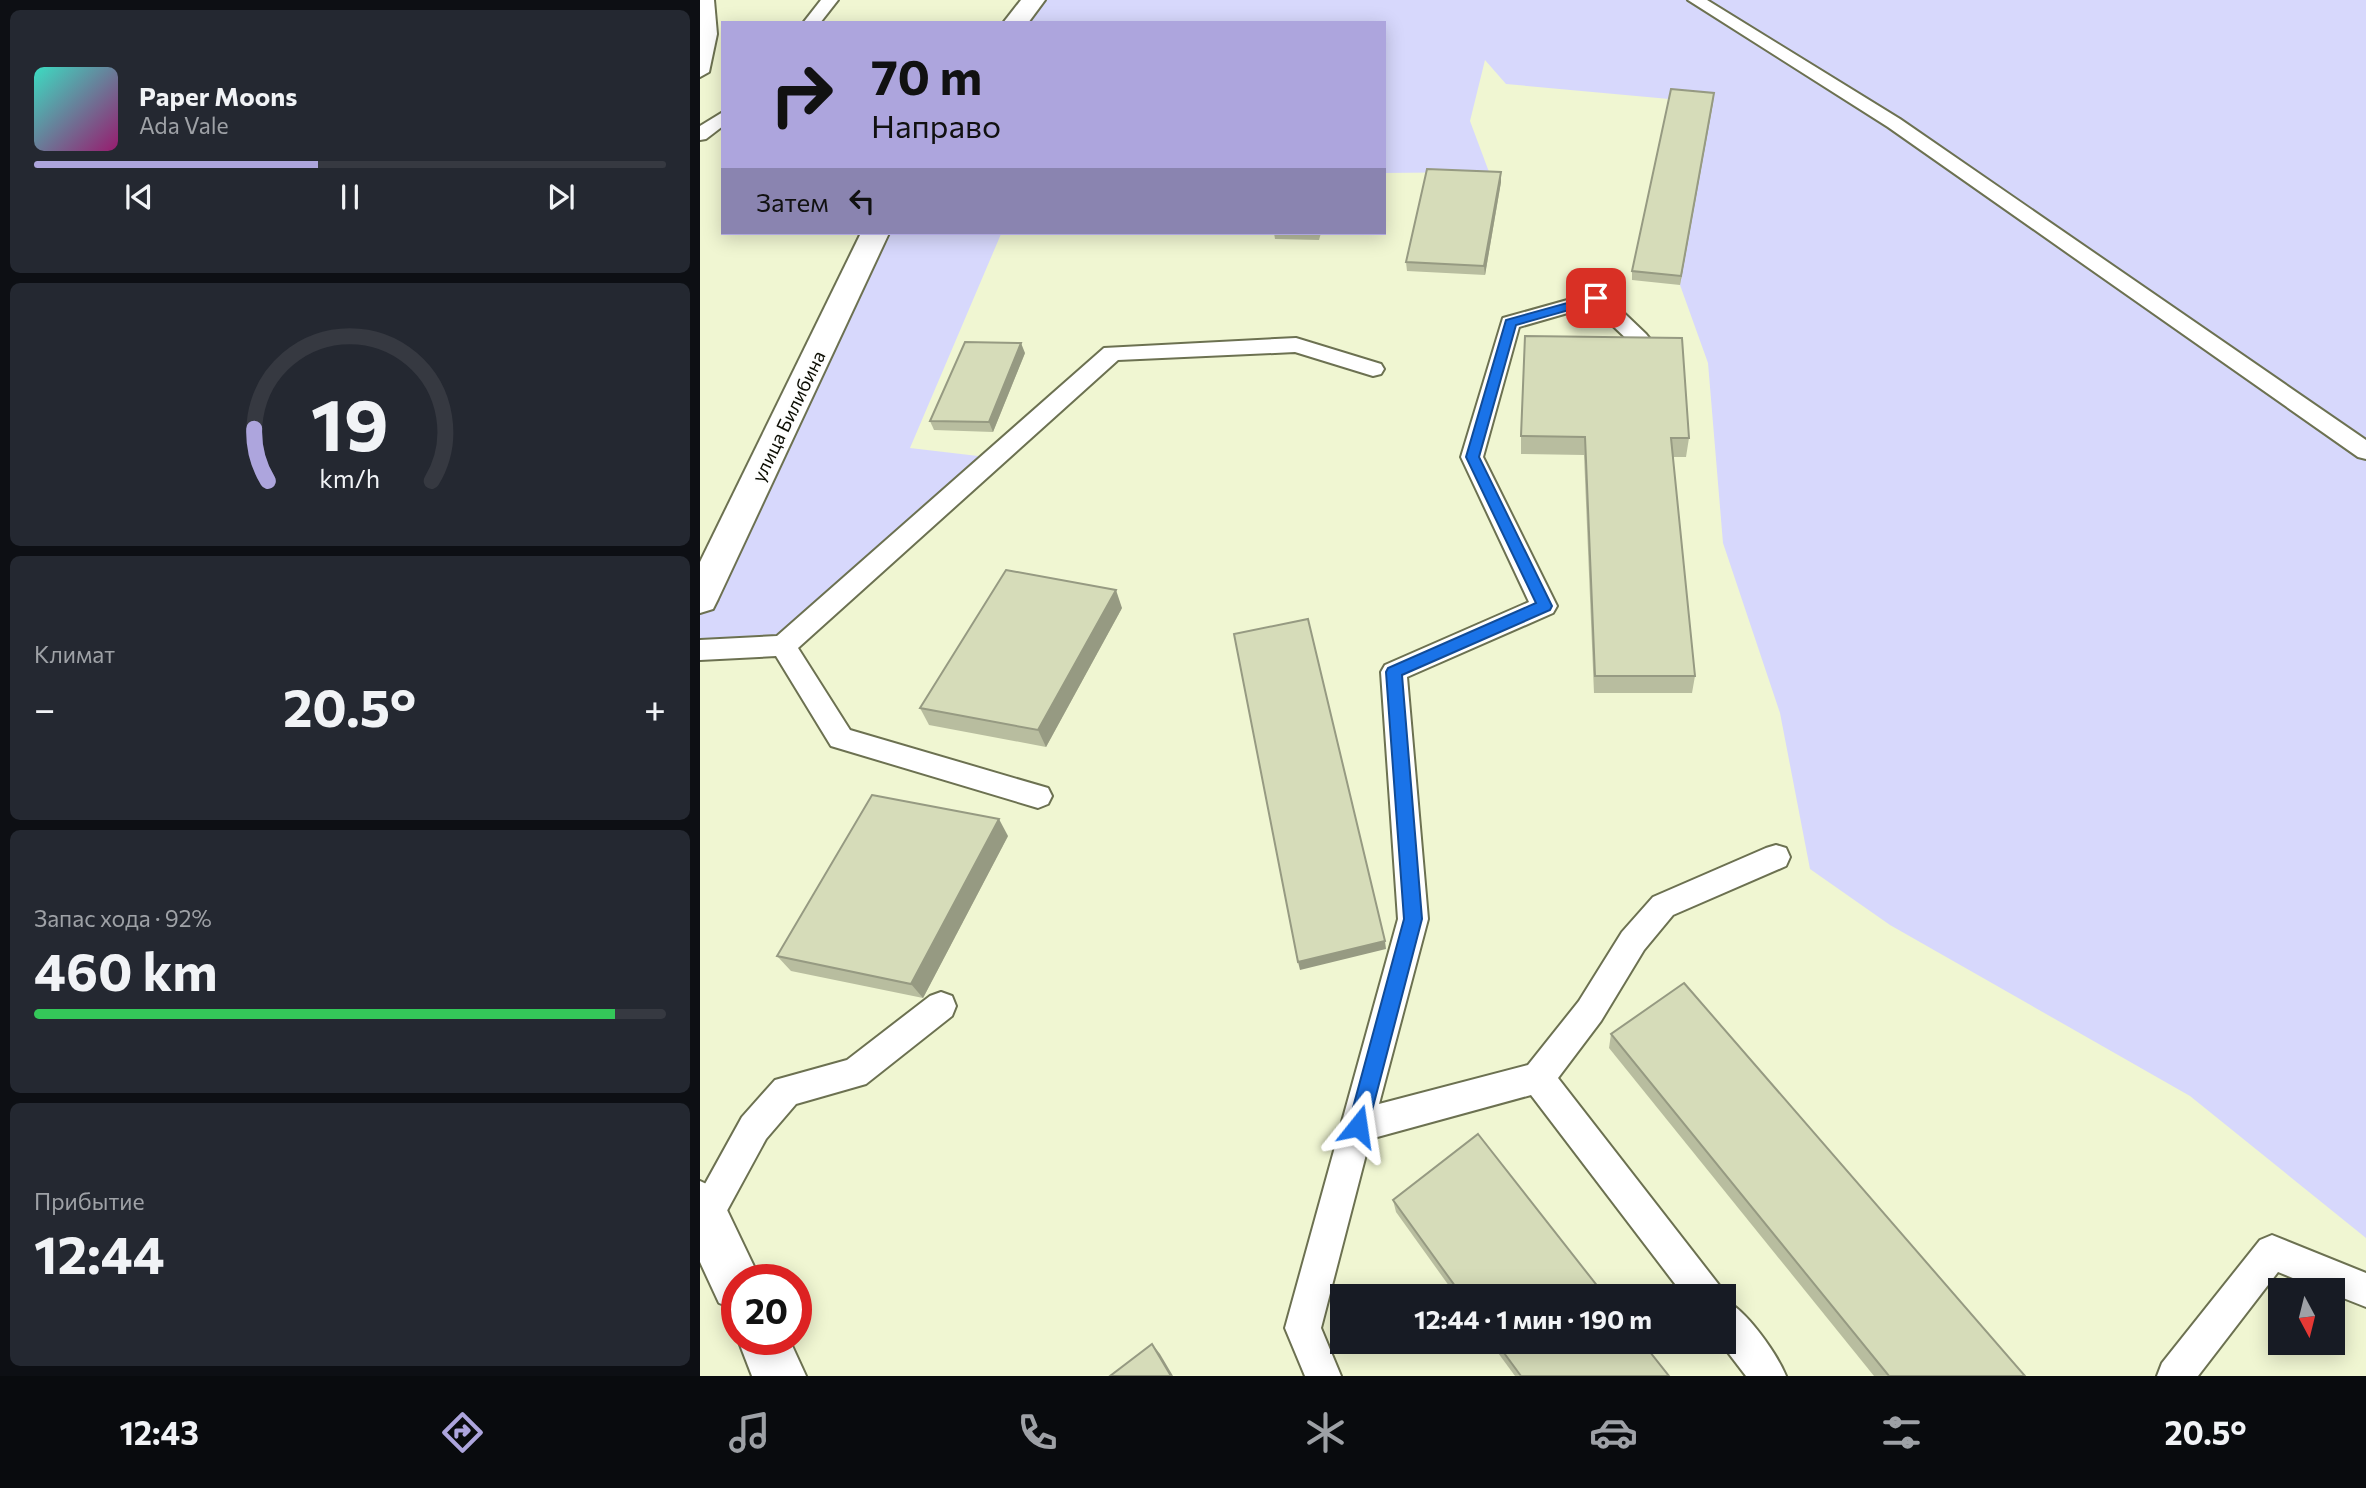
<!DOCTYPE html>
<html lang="ru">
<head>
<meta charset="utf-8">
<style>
  body { margin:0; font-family:Commissioner,sans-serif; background:#242831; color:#f1f3f6; height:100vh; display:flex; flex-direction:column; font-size:26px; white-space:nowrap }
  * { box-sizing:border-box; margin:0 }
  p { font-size:23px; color:#9ea1a6 }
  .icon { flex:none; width:38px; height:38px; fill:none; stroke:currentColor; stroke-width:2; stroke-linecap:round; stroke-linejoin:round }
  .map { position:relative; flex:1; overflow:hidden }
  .details { display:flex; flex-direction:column; gap:10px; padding:10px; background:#0d0f14; width:700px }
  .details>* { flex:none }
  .banner { position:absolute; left:21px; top:21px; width:665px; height:214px; border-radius:0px; box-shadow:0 4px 18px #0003; background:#ada5dd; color:#111; overflow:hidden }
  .needle { width:46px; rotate:173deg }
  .fabs { position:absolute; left:1568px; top:1278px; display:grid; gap:14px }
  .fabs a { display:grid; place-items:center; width:77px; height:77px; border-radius:0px; background:#171b24; box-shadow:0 4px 18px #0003; font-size:35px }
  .speed { position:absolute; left:21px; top:1264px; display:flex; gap:14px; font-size:35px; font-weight:700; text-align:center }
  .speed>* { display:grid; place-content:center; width:91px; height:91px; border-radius:50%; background:#171b24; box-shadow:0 4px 18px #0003; line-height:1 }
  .speed .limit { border:10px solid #d22; background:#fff; color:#111 }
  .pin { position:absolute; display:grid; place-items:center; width:60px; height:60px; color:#fff; margin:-30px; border-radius:14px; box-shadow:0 4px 10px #0006 }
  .me { position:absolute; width:77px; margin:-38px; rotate:15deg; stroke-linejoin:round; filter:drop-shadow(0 0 5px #0008) }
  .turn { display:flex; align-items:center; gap:24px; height:147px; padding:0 35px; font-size:32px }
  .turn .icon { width:91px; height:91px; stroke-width:2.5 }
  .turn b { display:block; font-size:49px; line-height:60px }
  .then { display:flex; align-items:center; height:66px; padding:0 35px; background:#0003; gap:14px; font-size:26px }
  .big { font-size:52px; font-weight:700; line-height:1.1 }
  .details .card { flex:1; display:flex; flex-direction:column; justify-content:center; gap:10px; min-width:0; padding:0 24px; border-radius:10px; background:#242831 }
  .details .dial { align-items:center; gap:0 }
  .dial svg { height:182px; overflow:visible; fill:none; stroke:#363941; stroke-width:7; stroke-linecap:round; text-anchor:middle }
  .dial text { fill:#f1f3f6; stroke:none }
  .song { display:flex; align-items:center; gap:21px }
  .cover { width:84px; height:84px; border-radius:10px; background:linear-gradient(135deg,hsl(170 70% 55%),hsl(320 70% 35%)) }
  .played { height:7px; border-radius:4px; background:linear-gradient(90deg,#ada5dd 45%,#363941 45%) }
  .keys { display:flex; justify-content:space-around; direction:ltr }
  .heat { display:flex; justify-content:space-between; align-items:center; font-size:38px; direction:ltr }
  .charge { height:10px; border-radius:5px; background:linear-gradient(90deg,#34c759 92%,#363941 0) }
  .trip { position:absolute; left:630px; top:1284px; width:406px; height:70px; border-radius:0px; background:#171b24; box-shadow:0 4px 18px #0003; font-weight:700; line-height:70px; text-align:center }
  .tabs { display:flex; height:112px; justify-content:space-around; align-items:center; background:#090b0e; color:#9ea1a6 }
  .tabs .icon { width:49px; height:49px }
  .tabs .current { color:#ada5dd }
  .tabs b { font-size:32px; color:#f1f3f6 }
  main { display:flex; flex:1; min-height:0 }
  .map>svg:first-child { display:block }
  .green { fill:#d7d8fc }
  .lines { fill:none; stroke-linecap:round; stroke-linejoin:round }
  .service-casing { stroke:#6c7151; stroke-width:4 }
  .tertiary-casing { stroke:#6c7151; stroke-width:4 }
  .service { fill:#fff; fill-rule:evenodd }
  .tertiary { fill:#fff; fill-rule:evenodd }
  .wall { fill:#b8bd9f }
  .shaded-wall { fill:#969a82 }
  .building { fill:#d6dcb9; stroke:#969a82; stroke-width:2 }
  .route { fill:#1a73e8; stroke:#114b97; stroke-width:2 }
  .labels { text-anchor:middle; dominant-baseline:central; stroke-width:5; stroke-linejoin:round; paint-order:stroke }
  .street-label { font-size:19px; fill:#0c0d03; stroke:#fefefe }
</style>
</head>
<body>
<main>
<section class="details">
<div class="card">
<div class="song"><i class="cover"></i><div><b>Paper Moons</b><p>Ada Vale</p></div></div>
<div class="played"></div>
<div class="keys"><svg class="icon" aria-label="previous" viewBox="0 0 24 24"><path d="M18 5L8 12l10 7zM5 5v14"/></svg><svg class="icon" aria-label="pause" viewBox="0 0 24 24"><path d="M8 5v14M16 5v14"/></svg><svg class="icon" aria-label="next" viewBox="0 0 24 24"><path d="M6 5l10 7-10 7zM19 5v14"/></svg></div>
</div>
<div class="card dial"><svg viewBox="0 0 100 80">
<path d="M14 69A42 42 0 1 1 86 69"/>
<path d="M14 69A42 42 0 0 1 8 46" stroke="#ada5dd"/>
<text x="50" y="56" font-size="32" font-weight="700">19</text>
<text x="50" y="72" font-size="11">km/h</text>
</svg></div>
<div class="card"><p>Климат</p>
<div class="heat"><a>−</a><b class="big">20.5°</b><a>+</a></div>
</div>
<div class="card"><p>Запас хода · 92%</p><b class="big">460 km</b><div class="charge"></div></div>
<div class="card"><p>Прибытие</p><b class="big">12:44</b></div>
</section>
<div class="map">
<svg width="1666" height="1376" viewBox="0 0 1666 1376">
  <rect width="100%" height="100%" fill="#f0f6d2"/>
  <g class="green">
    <path d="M 333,0 L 1666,0 L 1666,1238 L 1490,1096 L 1190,925 L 1110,869 L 1080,713 L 1023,543 L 1008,363 L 980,285 L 1013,103 L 806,84 L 785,60 L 770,121 L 789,172 L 684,173 L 684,23 L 315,23 Z"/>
    <path d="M 175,233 L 304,233 L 301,234 L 210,448 L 295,458 L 83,646 L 0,650 L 0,599 Z"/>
  </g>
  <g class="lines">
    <defs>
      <g id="service">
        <path d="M 0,0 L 14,0 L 17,34 L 9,72 L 0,77 Z"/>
        <path d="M 121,0 L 138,0 L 120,23 L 103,23 Z"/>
        <path d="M 988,0 L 1007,0 L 1200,119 L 1666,440 L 1666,459 L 1658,457 L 1188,127 Z"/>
        <path d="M 23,112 L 23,126 L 6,139 L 0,140 L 0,126 Z"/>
        <path d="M 896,292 L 903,293 L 946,334 L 950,339 L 946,344 L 932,344 L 892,306 L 819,327 L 783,457 L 857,606 L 853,613 L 707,677 L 728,919 L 679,1104 L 828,1065 L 879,1001 L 922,932 L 953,897 L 1066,848 L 1076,845 L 1086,848 L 1090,857 L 1086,866 L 973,915 L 944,950 L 901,1021 L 858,1078 L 1019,1285 L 1025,1297 L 985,1297 L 831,1095 L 670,1139 L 621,1328 L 641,1376 L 605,1376 L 585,1328 L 698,919 L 681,672 L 685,665 L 829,602 L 761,457 L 803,318 Z"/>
        <path d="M 596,338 L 681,364 L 684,369 L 681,374 L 673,376 L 595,352 L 418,360 L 98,648 L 150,730 L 348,788 L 352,796 L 348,804 L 338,808 L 131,746 L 76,656 L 0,660 L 0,640 L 77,636 L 404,348 Z"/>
        <path d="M 241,992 L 252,996 L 256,1006 L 252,1016 L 166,1084 L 96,1104 L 66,1139 L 17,1229 L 5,1234 L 0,1232 L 0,1193 L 42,1117 L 75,1080 L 147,1060 L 230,996 Z"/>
        <path d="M 1572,1235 L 1666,1273 L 1666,1307 L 1633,1294 L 1633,1290 L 1622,1290 L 1578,1272 L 1498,1376 L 1457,1376 L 1462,1363 L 1560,1240 Z"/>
        <path d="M 1024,1300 C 1046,1309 1077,1354 1086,1376 L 1046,1376 L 1020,1342 L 1024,1342 Z"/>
      </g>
      <g id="tertiary">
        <path d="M 321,0 L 345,0 L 328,23 L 303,23 Z"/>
        <path d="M 161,233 L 189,233 L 18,599 L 13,609 L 0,613 L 0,562 Z"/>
        <path d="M 0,1181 L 17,1189 L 60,1279 L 37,1279 L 37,1310 L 19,1303 L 0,1262 Z"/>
        <path d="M 37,1337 L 89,1339 L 106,1376 L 52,1376 Z"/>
      </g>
    </defs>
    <use href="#service" class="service-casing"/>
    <use href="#tertiary" class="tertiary-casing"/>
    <use href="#service" class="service"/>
    <use href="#tertiary" class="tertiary"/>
  </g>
  <g class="wall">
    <path d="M 1014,93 L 980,285 L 932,280 L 932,271 Z"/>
    <path d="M 801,172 L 801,182 L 785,275 L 707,271 L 706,262 Z"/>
    <path d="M 574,233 L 621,233 L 619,240 L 575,239 Z"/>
    <path d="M 325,353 L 293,432 L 234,430 L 230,421 Z"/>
    <path d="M 821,436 L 989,438 L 986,457 L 973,457 L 995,676 L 992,693 L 894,693 L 884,455 L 821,454 Z"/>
    <path d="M 422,608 L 346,747 L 229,725 L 220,708 Z"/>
    <path d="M 308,836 L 223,998 L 91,971 L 77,956 Z"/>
    <path d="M 911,1034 L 1325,1376 L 1174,1376 L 909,1048 Z"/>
    <path d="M 693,1200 L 906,1297 L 757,1297 L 696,1212 Z"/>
    <path d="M 790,1342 L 942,1342 L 969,1376 L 815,1376 Z"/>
  </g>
  <g class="shaded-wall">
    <path d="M 1014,93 L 1013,103 L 980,285 L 981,276 Z"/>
    <path d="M 801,172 L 801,182 L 785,275 L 784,266 Z"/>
    <path d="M 321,343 L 325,353 L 293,432 L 289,422 Z"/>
    <path d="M 416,590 L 422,608 L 346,747 L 338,730 Z"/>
    <path d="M 299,819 L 308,836 L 223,998 L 211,984 Z"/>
    <path d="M 685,941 L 686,949 L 600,970 L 598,962 Z"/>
    <path d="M 452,1344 L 460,1354 L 473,1376 L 471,1376 Z"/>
  </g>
  <g class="building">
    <path d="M 971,89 L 1014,93 L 981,276 L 932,271 Z"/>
    <path d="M 727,169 L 801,172 L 784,266 L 706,262 Z"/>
    <path d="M 825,336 L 982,338 L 989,438 L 971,438 L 995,676 L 895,676 L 885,437 L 821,436 Z"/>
    <path d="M 265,342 L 321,343 L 289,422 L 230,421 Z"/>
    <path d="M 306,570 L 416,590 L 338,730 L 220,708 Z"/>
    <path d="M 608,619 L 685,941 L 598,962 L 534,634 Z"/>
    <path d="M 172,795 L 299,819 L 211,984 L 77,956 Z"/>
    <path d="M 984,983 L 1325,1376 L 1189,1376 L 911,1034 Z"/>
    <path d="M 778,1134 L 906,1297 L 763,1297 L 693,1200 Z"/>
    <path d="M 796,1342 L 942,1342 L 969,1376 L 821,1376 Z"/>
    <path d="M 452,1344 L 471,1376 L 410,1376 Z"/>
  </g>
  <path class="route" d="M 896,295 L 903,298 L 901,301 L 816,325 L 779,457 L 852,606 L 850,610 L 702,675 L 722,919 L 668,1126 L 665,1133 L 658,1136 L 651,1133 L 648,1126 L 704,919 L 686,672 L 688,668 L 836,603 L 766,457 L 806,320 Z"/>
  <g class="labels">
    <g class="street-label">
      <text transform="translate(88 416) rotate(-64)">улица Билибина</text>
    </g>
  </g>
</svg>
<div class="fabs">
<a><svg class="needle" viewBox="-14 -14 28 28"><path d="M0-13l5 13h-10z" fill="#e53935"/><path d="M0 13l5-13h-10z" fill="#9ea1a6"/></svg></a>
</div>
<div class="speed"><div class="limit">20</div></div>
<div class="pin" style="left:896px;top:298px;background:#d93025"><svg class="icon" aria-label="arrive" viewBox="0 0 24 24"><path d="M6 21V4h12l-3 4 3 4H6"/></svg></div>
<svg class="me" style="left:658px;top:1126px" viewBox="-20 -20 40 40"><path d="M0-17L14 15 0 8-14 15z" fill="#1a73e8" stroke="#fff" stroke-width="4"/></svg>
<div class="trip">12:44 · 1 мин · 190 m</div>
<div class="banner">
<div class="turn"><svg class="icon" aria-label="right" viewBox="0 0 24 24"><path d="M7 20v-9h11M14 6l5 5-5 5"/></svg><div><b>70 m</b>Направо</div></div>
<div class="then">Затем<svg class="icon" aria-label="left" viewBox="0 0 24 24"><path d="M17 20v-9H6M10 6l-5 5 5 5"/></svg></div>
</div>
</div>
</main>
<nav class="tabs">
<b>12:43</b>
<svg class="icon current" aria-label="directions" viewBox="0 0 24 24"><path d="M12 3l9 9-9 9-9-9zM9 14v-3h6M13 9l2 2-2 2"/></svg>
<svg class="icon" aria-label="music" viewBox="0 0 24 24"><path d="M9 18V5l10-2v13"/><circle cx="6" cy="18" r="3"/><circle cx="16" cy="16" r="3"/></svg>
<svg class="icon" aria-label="phone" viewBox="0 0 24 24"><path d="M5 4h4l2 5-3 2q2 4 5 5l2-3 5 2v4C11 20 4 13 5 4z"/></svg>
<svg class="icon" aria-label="climate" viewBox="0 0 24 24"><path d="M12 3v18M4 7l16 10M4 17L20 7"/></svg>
<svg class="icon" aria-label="car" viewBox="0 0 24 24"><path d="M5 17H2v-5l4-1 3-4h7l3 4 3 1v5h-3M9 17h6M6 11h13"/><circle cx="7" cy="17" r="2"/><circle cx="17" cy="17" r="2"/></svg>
<svg class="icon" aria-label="filters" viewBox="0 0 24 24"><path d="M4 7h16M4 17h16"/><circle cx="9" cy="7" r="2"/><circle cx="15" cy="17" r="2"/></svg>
<b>20.5°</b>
</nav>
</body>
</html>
